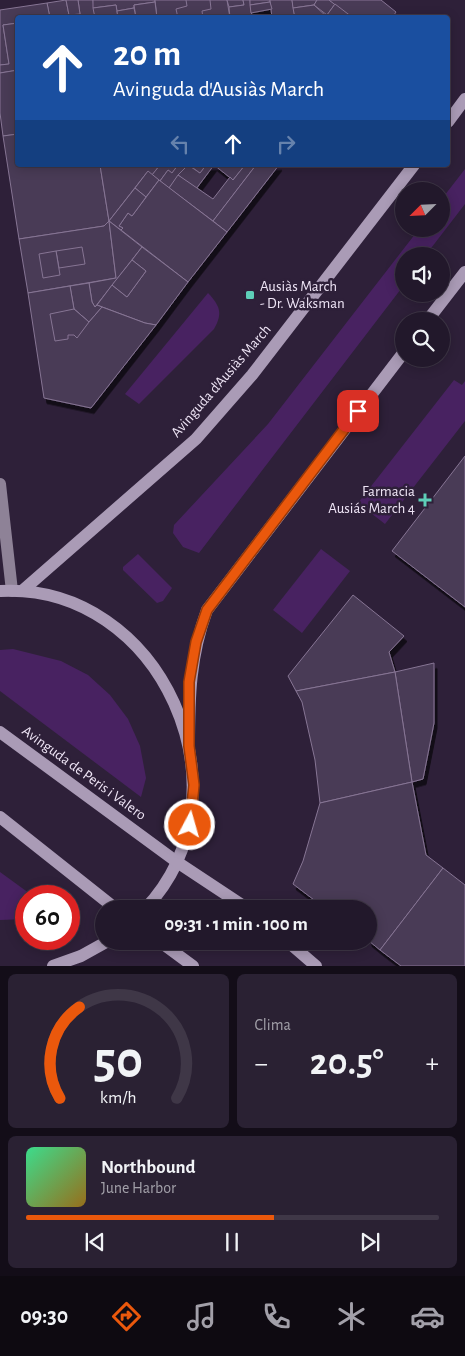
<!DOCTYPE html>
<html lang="es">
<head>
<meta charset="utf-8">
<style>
  body { margin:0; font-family:"Alegreya Sans",sans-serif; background:#2a2133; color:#f1f3f6; height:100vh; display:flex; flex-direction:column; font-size:19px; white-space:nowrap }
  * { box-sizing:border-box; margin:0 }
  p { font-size:16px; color:#a2a0a9 }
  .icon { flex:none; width:28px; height:28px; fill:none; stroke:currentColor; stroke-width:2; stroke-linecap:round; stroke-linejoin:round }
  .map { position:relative; height:966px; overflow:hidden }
  .drawer { display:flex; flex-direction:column; gap:8px; padding:8px; background:#130d18; flex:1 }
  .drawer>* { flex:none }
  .top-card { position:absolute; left:15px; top:15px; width:435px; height:152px; border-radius:5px; box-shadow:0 2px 12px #0003,0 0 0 1px #3f3747; background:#1a4fa0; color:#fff; overflow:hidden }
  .needle { width:32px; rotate:246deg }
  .tools { position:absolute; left:395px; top:182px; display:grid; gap:10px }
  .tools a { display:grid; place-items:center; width:55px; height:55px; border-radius:50%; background:#22182b; box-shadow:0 2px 12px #0003,0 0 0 1px #3f3747; font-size:25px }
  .speed { position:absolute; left:15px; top:885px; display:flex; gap:10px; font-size:25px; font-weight:700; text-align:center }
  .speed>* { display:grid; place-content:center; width:65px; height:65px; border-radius:50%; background:#22182b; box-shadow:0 2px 12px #0003,0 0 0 1px #3f3747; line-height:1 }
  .speed .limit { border:8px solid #d22; background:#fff; color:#111 }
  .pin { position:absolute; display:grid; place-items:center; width:42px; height:42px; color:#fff; margin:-21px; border-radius:10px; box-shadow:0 2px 8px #0006 }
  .me { position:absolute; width:55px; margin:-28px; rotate:6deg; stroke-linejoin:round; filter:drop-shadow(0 0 4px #0008) }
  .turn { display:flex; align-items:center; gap:18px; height:105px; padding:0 15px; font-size:22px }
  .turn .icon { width:65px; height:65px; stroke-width:2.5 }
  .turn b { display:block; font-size:35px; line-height:42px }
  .lanes { display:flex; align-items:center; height:48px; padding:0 15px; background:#0003; justify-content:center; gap:25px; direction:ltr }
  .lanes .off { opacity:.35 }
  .big { font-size:38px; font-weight:700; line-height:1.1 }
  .drawer .widget { flex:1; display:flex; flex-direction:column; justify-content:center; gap:8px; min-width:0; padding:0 18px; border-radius:8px; background:#2a2133 }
  .drawer .dial { align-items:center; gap:0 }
  .dial svg { height:130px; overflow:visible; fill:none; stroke:#3f3747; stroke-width:7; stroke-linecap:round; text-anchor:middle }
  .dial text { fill:#f1f3f6; stroke:none }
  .song { display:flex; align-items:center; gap:15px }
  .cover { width:60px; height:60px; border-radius:8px; background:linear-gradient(135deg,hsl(150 70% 55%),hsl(40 70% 35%)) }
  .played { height:5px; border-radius:2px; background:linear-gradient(90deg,#ea580c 60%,#3f3747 60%) }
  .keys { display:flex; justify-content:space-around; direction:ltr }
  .heat { display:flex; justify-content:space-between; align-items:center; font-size:28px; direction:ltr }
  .drawer .tiles { flex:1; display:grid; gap:8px; grid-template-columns:1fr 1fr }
  .widget:last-child { grid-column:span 2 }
  .trip { position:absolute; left:95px; top:900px; width:282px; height:50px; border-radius:25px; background:#22182b; box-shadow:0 2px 12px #0003,0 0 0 1px #3f3747; font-weight:700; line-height:50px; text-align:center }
  .menu { display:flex; height:80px; justify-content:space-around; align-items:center; background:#0e0a11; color:#a2a0a9 }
  .menu .icon { width:35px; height:35px }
  .menu .on { color:#ea580c }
  .menu b { font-size:22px; color:#f1f3f6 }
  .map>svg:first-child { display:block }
  .green { fill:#482261 }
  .building { fill:#4a3b56; stroke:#867594; filter:url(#shadow) }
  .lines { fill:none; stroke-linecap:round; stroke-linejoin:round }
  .secondary { stroke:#8e8297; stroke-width:12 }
  .primary { stroke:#aa9bb6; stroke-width:12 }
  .route-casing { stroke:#983908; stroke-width:12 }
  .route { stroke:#ea580c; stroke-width:9 }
  .poi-dot { fill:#5eceb8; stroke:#2e2039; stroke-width:2 }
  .labels { text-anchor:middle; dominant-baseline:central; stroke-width:5; stroke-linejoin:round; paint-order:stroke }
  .poi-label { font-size:15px; fill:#efe5f6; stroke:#2e2039; text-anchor:start }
  .street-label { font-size:15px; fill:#efe5f6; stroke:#2e2039 }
</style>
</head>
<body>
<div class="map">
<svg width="465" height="966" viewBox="0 0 465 966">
  <defs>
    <filter id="shadow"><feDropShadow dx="3" dy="5.5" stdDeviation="0" flood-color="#0009"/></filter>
  </defs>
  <rect width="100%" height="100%" fill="#2e2039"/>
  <g class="green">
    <path d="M 465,169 L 465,204 L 425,256 L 404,256 L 404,285 L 199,553 L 183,547 L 173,533 L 174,525 L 268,424 L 419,229 L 441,229 L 441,200 Z"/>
    <path d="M 208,293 C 220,306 223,313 214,329 L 139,404 L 125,394 Z"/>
    <path d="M 454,380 L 462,385 L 465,381 L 465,421 L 385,524 L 358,503 Z"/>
    <path d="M 321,549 L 350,571 L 302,633 L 273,610 Z"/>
    <path d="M 138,554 L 172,588 L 163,601 L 157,603 L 123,570 L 123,567 Z"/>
    <path d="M 13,649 L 61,661 L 88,675 L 110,695 L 128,719 L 140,746 L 146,778 L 141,797 L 0,691 L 0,650 Z"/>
    <path d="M 0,872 L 33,896 L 26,896 L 26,919 L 0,920 Z"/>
  </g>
  <g class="building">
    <path d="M 66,0 L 69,15 L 80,14 L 78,0 L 93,0 L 95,18 L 50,18 L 47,3 Z"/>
    <path d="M 66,0 L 78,0 L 80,14 L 69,15 Z"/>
    <path d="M 93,0 L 155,0 L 155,2 L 134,5 L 134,8 L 117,11 L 116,5 L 93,8 Z"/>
    <path d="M 155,0 L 227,0 L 230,18 L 157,18 Z"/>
    <path d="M 186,0 L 210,0 L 211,9 L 202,11 L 203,18 L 178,18 L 176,9 L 187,6 Z"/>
    <path d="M 227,0 L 243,0 L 244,5 L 229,7 Z"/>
    <path d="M 243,0 L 250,0 L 252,18 L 230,18 L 229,7 L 244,5 Z"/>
    <path d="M 250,0 L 270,0 L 270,2 L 250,5 Z"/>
    <path d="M 270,0 L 292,0 L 295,18 L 272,18 Z"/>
    <path d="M 292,0 L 317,0 L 314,5 L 293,8 Z"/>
    <path d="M 317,0 L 329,0 L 335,4 L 327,15 L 314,5 Z"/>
    <path d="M 329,0 L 381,0 L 396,12 L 392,18 L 352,18 Z"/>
    <path d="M 155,2 L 157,18 L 136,18 L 134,5 Z"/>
    <path d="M 270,2 L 272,9 L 251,13 L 250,5 Z"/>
    <path d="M 47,3 L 50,18 L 18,18 L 18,23 L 3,25 L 9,64 L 0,65 L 0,10 Z"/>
    <path d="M 335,4 L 352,17 L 329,18 L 327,15 Z"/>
    <path d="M 116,5 L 118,18 L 95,18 L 93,8 Z"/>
    <path d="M 314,5 L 328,18 L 295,18 L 293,8 Z"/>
    <path d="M 134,8 L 136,18 L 118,18 L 117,11 Z"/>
    <path d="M 18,23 L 18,70 L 0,73 L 0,65 L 9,64 L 3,25 Z"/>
    <path d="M 18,70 L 18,134 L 3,136 L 0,113 L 0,73 Z"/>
    <path d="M 18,134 L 18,165 L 100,165 L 109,221 L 104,226 L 19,239 L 3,136 Z"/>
    <path d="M 100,165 L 160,165 L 152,175 L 148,171 L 109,221 Z"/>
    <path d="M 160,165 L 178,165 L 172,173 L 168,170 L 160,181 L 152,175 Z"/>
    <path d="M 178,165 L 188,165 L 169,188 L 160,181 L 168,170 L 172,173 Z"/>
    <path d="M 188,165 L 200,173 L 206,165 L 245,165 L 233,180 L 214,165 L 196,189 L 178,175 Z"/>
    <path d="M 189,165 L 206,165 L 200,173 Z"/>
    <path d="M 245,165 L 256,165 L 213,221 L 169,188 L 178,175 L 213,199 L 230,177 L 233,180 Z"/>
    <path d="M 256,165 L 279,165 L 227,232 L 213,221 Z"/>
    <path d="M 148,171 L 159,180 L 146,197 L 135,188 Z"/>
    <path d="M 159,180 L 227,232 L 188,282 L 121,230 L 123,228 L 119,226 L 128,213 L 132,216 Z"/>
    <path d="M 135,188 L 146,197 L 132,216 L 128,213 L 119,226 L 123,228 L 121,230 L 109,221 Z"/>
    <path d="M 109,221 L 116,278 L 28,293 L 19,239 L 104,226 Z"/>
    <path d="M 109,221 L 142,247 L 95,307 L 92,302 L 89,283 L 116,278 Z"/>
    <path d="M 82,247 L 85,264 L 59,268 L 56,251 Z"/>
    <path d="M 142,247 L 188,282 L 156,325 L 145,323 L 97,305 L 112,285 L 127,297 L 146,271 L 132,260 Z"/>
    <path d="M 56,251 L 60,275 L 43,278 L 39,254 Z"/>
    <path d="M 132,260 L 146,271 L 127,297 L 112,285 Z"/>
    <path d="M 89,283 L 92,302 L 95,307 L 97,305 L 102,307 L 89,322 L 74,309 L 70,286 Z"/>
    <path d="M 70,286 L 74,309 L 89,322 L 102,307 L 145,323 L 156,325 L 91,408 L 44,398 L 28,293 Z"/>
    <path d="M 74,309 L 89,322 L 77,338 L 74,335 L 68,335 L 68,339 L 55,341 L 50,314 Z"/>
    <path d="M 465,456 L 465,607 L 392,551 Z"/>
    <path d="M 353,595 L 404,636 L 389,652 L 395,672 L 296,691 L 288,676 Z"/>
    <path d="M 434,663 L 434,723 L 423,779 L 412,782 L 395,672 Z"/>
    <path d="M 395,672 L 412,782 L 320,803 L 315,760 L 302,702 L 296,691 Z"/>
    <path d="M 412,782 L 426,855 L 443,868 L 380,950 L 369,941 L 369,909 L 326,909 L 293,884 L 303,861 L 320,803 Z"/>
    <path d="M 443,868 L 465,885 L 465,966 L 401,966 L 380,950 Z"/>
  </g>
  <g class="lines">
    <path class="secondary" d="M 0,484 L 12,591"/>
    <g class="primary">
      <path d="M 448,122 L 465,99"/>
      <path d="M 427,321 L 465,272"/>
      <path d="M 0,591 C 161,582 255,793 145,909"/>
      <path d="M 22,591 L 196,439 L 252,375 L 414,165"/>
      <path d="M 0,732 L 177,862 L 248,909"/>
      <path d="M 189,746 C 189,697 190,656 207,610 L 404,352"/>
      <path d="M 0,817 L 116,909"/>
      <path d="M 159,941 L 193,966"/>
      <path d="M 287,941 L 316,966"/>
      <path d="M 53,966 L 81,956 L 108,941"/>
    </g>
  </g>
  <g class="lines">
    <defs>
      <path id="route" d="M 190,825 L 194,785 L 189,746 L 189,682 L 196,642 L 207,610 L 358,411"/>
    </defs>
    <use href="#route" class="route-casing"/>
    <use href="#route" class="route"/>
  </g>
  <g class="poi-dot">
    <rect x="245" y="290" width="10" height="10" rx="2.5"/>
    <path d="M422.5 492.5h5v5h5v5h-5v5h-5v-5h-5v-5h5z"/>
  </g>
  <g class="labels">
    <g class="poi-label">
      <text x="260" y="286">Ausiàs March<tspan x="260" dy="17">- Dr. Waksman</tspan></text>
      <text x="415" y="491" text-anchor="end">Farmacia<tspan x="415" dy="17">Ausiás March 4</tspan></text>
    </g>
    <g class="street-label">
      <text transform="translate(221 381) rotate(-49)">Avinguda d'Ausiàs March</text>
      <text transform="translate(84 773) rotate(36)">Avinguda de Peris i Valero</text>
    </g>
  </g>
</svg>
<div class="tools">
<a><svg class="needle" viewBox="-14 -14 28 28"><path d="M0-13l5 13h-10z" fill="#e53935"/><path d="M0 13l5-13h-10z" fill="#a2a0a9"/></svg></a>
<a><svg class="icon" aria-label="sound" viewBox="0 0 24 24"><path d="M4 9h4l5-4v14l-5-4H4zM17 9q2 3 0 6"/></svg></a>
<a><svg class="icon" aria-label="search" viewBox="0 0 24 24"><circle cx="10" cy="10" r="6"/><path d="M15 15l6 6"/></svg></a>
</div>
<div class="speed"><div class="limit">60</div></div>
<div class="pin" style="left:358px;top:411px;background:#d93025"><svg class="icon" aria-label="arrive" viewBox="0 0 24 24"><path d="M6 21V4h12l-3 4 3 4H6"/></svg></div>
<svg class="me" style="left:190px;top:825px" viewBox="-20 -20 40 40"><circle r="17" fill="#ea580c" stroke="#fff" stroke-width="3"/><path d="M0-11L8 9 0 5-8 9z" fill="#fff"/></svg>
<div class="trip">09:31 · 1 min · 100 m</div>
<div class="top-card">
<div class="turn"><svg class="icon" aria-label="ahead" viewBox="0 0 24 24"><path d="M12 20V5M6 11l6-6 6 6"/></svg><div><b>20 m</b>Avinguda d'Ausiàs March</div></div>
<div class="lanes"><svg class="icon off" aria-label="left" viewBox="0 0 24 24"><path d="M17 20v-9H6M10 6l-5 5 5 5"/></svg><svg class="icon" aria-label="ahead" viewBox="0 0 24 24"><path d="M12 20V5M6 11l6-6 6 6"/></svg><svg class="icon off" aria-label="right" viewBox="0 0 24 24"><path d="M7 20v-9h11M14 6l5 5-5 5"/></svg></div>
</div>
</div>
<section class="drawer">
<div class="tiles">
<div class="widget dial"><svg viewBox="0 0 100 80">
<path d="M14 69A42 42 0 1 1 86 69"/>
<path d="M14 69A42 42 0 0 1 26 13" stroke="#ea580c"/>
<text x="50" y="56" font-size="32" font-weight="700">50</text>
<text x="50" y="72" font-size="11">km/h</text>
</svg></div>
<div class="widget"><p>Clima</p>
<div class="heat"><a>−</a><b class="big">20.5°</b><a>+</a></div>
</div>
<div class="widget">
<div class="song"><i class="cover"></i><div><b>Northbound</b><p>June Harbor</p></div></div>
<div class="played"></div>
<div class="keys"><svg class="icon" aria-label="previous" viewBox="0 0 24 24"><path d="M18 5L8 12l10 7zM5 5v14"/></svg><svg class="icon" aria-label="pause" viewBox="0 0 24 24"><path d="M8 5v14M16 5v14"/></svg><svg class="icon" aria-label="next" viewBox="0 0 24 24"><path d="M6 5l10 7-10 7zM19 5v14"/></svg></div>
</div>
</div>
</section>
<nav class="menu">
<b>09:30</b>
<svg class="icon on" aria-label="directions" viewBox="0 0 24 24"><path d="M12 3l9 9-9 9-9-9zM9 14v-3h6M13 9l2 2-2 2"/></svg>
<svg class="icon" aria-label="music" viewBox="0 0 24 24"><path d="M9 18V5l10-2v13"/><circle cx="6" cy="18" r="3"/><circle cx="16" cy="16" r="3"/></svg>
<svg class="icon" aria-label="phone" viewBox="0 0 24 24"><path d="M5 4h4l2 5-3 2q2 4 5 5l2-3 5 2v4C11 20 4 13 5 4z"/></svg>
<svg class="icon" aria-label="climate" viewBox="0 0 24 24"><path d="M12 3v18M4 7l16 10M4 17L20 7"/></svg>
<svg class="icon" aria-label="car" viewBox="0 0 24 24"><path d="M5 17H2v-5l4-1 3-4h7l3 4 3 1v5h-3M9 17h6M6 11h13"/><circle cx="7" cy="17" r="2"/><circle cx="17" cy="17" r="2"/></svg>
</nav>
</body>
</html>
